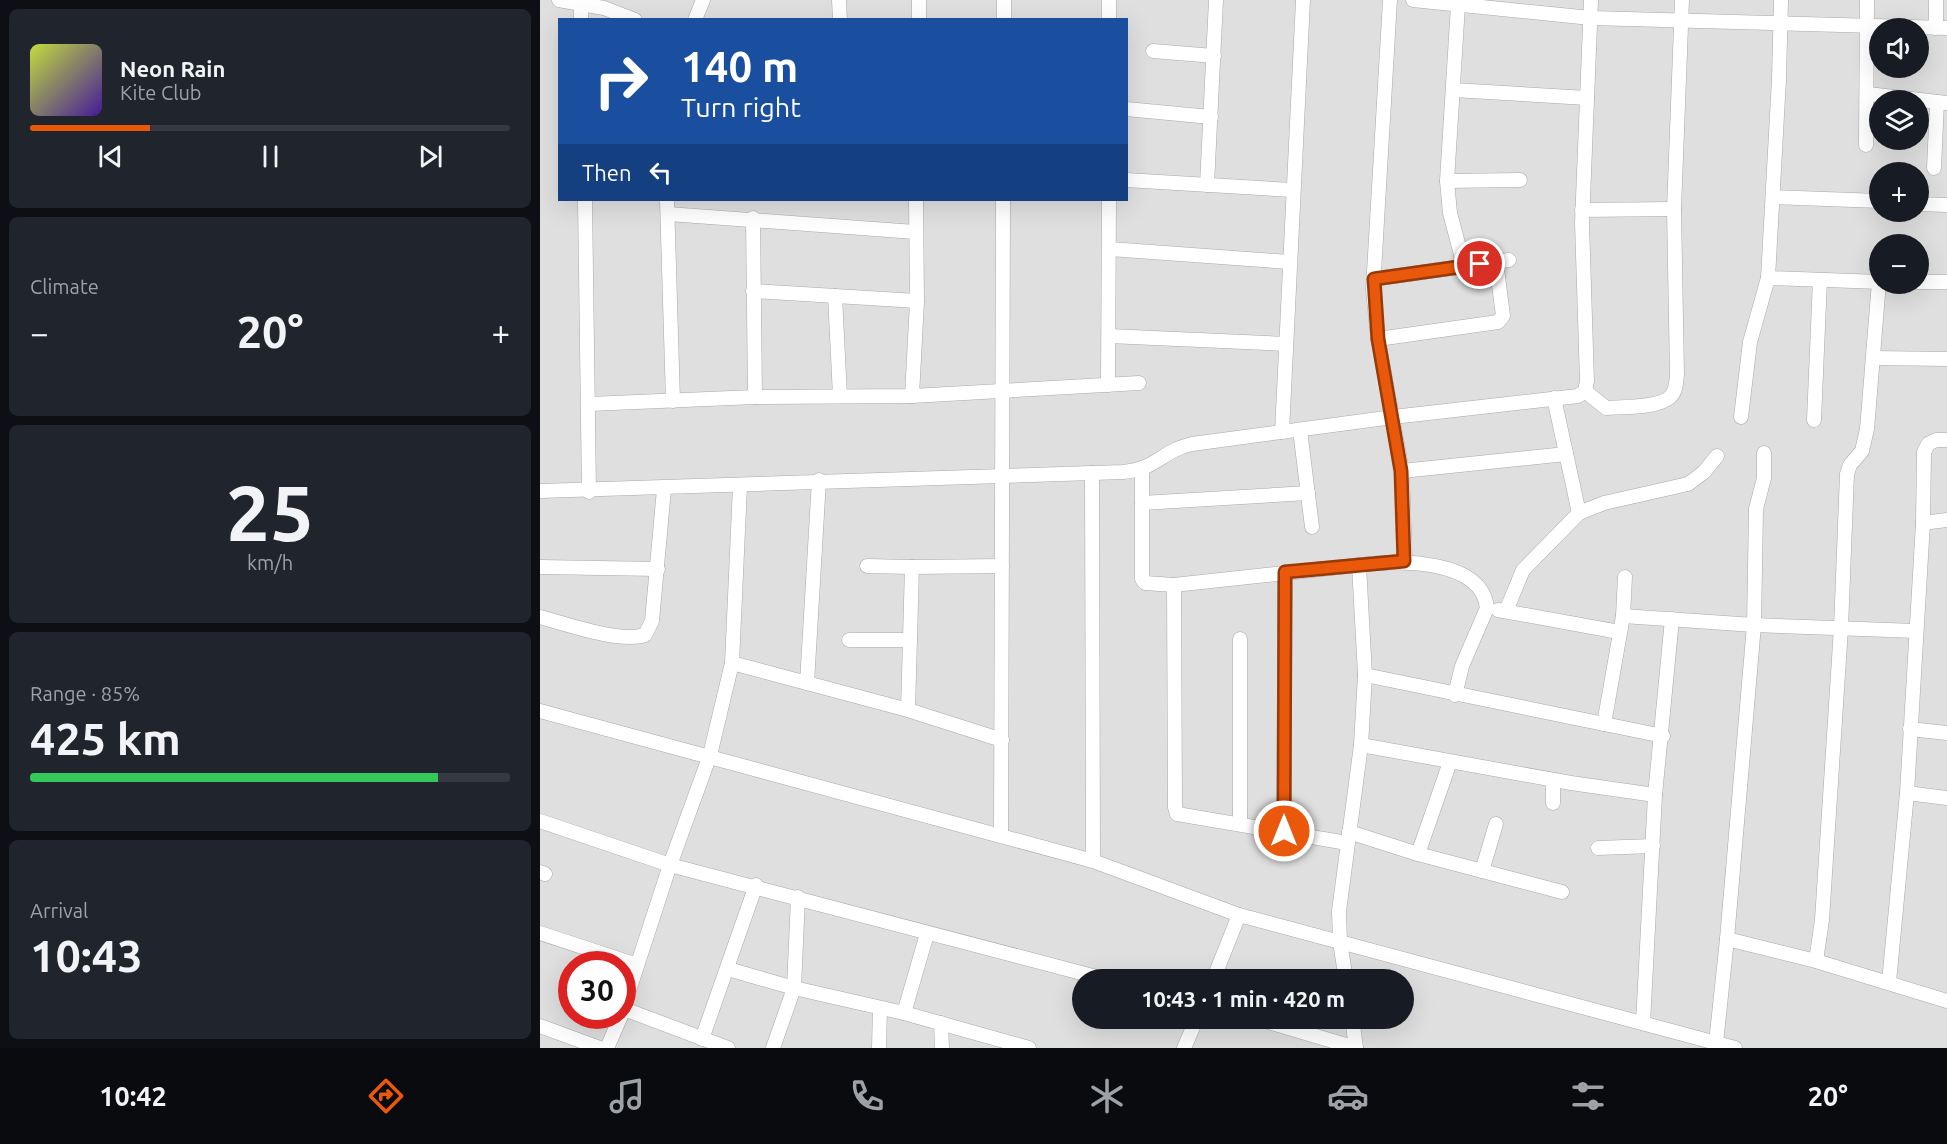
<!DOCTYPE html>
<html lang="en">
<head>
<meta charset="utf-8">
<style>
  body { margin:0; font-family:Ubuntu,sans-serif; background:#20242c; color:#f1f3f6; height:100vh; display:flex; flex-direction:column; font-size:22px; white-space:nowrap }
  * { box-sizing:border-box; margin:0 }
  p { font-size:20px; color:#9ea1a6 }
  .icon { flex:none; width:33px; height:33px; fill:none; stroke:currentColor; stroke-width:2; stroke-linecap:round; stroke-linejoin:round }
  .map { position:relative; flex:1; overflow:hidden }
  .sheet { display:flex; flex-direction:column; gap:9px; padding:9px; background:#0d0f14; width:540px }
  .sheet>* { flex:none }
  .hud { position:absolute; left:18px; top:18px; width:570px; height:183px; border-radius:0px; box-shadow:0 6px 24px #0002; background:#1a4fa0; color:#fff; overflow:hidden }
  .controls { position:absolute; left:1329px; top:18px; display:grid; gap:12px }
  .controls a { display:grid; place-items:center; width:60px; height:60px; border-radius:50%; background:#171b24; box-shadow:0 6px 24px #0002; font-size:30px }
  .speed { position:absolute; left:18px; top:951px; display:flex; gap:12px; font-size:30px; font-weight:700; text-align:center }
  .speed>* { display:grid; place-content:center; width:78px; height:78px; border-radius:50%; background:#171b24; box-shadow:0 6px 24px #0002; line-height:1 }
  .speed .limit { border:9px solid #d22; background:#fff; color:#111 }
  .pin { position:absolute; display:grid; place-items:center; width:51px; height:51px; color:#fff; margin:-26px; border:3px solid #fff; border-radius:50%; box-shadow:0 2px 6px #0007 }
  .me { position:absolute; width:66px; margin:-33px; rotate:0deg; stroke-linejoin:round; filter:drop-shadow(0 0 4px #0008) }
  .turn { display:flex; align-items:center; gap:21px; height:126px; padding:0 24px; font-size:27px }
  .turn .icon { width:78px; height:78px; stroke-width:2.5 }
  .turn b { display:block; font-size:42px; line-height:51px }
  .then { display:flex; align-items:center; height:57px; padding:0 24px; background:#0003; gap:12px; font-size:22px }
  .big { font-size:45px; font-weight:600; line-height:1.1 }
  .sheet .widget { flex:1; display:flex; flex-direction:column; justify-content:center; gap:9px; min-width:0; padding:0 21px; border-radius:9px; background:#20242c }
  .sheet .dial { align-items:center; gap:0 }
  .dial b { font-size:78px; line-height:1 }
  .song { display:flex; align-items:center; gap:18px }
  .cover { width:72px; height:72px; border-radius:9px; background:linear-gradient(135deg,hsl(70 70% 55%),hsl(260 70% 35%)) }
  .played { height:6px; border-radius:3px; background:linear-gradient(90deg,#ea580c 25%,#363941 25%) }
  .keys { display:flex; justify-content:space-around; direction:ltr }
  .heat { display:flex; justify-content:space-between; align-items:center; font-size:33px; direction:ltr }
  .charge { height:9px; border-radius:4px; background:linear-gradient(90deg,#34c759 85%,#363941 0) }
  .trip { position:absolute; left:532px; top:969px; width:342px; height:60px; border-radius:30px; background:#171b24; box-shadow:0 6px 24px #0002; font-weight:600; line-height:60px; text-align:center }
  .tabs { display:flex; height:96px; justify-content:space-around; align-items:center; background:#090b0e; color:#9ea1a6 }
  .tabs .icon { width:42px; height:42px }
  .tabs .selected { color:#ea580c }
  .tabs b { font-size:27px; color:#f1f3f6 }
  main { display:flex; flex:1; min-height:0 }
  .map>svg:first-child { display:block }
  .residential { fill:#e0dfdf; fill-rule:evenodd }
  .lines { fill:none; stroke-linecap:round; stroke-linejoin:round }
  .minor-casing { stroke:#a9a9a9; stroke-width:15 }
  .minor { stroke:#fff; stroke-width:14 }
  .route-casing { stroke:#983908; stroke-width:15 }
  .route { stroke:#ea580c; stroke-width:10 }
</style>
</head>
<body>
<main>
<section class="sheet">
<div class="widget">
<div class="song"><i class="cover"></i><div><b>Neon Rain</b><p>Kite Club</p></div></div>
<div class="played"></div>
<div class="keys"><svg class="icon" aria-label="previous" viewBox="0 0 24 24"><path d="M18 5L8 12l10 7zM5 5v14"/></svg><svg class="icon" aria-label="pause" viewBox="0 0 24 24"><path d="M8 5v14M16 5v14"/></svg><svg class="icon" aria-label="next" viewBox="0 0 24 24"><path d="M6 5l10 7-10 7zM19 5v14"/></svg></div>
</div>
<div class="widget"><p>Climate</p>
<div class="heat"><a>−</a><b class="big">20°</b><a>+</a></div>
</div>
<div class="widget dial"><b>25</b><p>km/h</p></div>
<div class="widget"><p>Range · 85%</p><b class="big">425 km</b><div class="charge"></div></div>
<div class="widget"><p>Arrival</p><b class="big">10:43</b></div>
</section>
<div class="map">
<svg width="1407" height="1048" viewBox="0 0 1407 1048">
  <rect width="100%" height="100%" fill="#f2efe9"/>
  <path class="residential" d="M 0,0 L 1407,0 L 1407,1048 L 0,1048 ZM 20,20 L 586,20 L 586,200 L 20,200 ZM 1340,28 L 1378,28 L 1378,68 L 1340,68 ZM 1340,100 L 1378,100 L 1378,140 L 1340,140 ZM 1340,172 L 1378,172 L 1378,212 L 1340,212 ZM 1340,244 L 1378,244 L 1378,284 L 1340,284 ZM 32,964 L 82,964 L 82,1016 L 32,1016 ZM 543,980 L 864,980 L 864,1018 L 543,1018 Z"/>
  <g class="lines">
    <defs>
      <g id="minor">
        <path d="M 19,0 L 64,8 L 95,20"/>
        <path d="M 299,0 L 300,20"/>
        <path d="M 569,0 L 569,20"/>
        <path d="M 850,0 L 833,289 L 838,339 L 862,471 L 865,561"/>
        <path d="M 873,0 L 1051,18 L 1407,28"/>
        <path d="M 41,4 L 41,20"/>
        <path d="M 918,5 L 907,181 L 910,213 L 924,266"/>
        <path d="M 155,20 L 163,0"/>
        <path d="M 379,20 L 379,0"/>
        <path d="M 464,20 L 464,0"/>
        <path d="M 1396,28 L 1396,0"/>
        <path d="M 613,51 L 674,56"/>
        <path d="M 913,90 L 1047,98"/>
        <path d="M 1328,94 L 1407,103"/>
        <path d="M 586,109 L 671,117"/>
        <path d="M 1326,145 L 1327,0"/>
        <path d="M 1394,168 L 1397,102"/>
        <path d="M 586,180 L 752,190"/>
        <path d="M 907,181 L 980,180"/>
        <path d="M 667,185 L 676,0"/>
        <path d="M 1234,197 L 1340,201"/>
        <path d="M 45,200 L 49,492"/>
        <path d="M 127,200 L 133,401"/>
        <path d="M 1378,204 L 1407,205"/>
        <path d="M 1042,210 L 1134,209"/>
        <path d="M 128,214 L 375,232"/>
        <path d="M 213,218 L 215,397"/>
        <path d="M 570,249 L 749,262"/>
        <path d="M 1228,278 L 1340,282"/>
        <path d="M 834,279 L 969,260"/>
        <path d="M 1378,282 L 1407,282"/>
        <path d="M 213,291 L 377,301"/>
        <path d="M 295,296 L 300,396"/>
        <path d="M 569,336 L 746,344"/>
        <path d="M 838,339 L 958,322 L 963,316 L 956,261"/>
        <path d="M 1333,358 L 1407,359"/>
        <path d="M 568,385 L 569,200"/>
        <path d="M 1045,391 L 1066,408 C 1081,407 1119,408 1130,397 C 1136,392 1136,383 1137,375 L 1134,209 L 1142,0"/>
        <path d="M 372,396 L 377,301 L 376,200"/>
        <path d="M 1014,398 L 1039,513"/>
        <path d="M 49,404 L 215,397 L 372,396 L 599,383"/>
        <path d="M 1201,417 L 1210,342 L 1228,278 L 1239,79 L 1241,0"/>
        <path d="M 1274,420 L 1280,280"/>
        <path d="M 760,430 L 772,527"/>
        <path d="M 742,432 L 763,0"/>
        <path d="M 1407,440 L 1396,440 L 1388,444 L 1384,452 L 1383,523 L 1407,520"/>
        <path d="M 602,470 L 602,579 L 605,583 L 634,585 L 819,565 L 825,675 L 821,745 L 799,911 L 800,942 L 806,980"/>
        <path d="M 862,471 L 1026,454"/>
        <path d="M 552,473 L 553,861"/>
        <path d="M 0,491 L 583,472 C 617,469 621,451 652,444 L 853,417 L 1038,396 L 1045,391 L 1047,381 L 1042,223 L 1051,0"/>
        <path d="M 602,503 L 768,493"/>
        <path d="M 819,565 C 855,560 942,558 947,608 L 922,666 L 915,695"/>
        <path d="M 327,566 L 372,567"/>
        <path d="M 0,567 L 118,569"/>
        <path d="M 634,585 L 635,807 L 637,814 L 807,843"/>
        <path d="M 958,610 L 1079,632"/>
        <path d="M 966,611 L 983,570 L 1039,513 L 1064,503 L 1148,484 L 1164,472 L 1177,456"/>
        <path d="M 1083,616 L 1214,625 L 1376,631"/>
        <path d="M 0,617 C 26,624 79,643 105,635 L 112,621 L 124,489"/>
        <path d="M 700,639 L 700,824"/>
        <path d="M 309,640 L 370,640"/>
        <path d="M 192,663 L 368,710 L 462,740"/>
        <path d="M 825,675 L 1123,736"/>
        <path d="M 267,683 L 279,480"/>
        <path d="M 368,710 L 372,567 L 462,566"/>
        <path d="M 0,711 L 553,861 L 699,915 L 1195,1048"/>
        <path d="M 1064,724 L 1083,616 L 1085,577"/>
        <path d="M 1370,729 L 1407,733"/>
        <path d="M 821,745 L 1031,783 L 1115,795"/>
        <path d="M 1013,780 L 1013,803"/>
        <path d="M 1367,793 L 1407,798"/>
        <path d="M 0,821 L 130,865 L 568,980"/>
        <path d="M 744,831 L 745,572"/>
        <path d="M 809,832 L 878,854 L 1022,892"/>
        <path d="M 461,834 L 463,200"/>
        <path d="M 1058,848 L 1113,846"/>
        <path d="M 878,854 L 910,762"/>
        <path d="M 942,871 L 956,824"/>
        <path d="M 0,872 L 5,874"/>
        <path d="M 0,933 L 97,965"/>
        <path d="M 1187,939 L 1214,625 L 1216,509 L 1224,478 L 1224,453"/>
        <path d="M 1276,961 L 1282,920 L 1301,628 L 1307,474 L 1310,465 L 1322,451 L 1327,429 L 1339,282"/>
        <path d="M 188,969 L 254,988 L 364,1013 L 489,1048"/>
        <path d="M 673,980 L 699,915"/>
        <path d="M 1349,982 L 1367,793 L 1383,523"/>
        <path d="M 84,1009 L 188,1048"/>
        <path d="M 82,1012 L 130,865 L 170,755 L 192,663 L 200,486"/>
        <path d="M 364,1013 L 387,934"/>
        <path d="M 715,1018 L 816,1048"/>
        <path d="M 812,1018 L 816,1048"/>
        <path d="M 401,1023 L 402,1048"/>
        <path d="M 1103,1023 L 1115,795 L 1132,619"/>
        <path d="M 0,1026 L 60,1048"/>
        <path d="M 162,1039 L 216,885"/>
        <path d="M 1176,1043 L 1187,939 L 1276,961 L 1407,1001"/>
        <path d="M 67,1048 L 81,1016"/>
        <path d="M 233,1048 L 254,988 L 258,897"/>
        <path d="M 339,1048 L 340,1008"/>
        <path d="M 644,1048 L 657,1018"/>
      </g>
    </defs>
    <use href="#minor" class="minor-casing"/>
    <use href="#minor" class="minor"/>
  </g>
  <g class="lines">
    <defs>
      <path id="route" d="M 744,831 L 745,572 L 864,561 L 861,471 L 838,339 L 834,279 L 940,264"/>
    </defs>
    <use href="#route" class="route-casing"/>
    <use href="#route" class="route"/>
  </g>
</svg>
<div class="controls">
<a><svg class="icon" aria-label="sound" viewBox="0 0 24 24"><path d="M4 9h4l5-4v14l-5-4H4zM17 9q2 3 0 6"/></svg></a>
<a><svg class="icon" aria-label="layers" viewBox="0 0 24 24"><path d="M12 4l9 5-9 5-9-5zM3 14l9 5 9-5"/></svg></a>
<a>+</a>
<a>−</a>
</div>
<div class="speed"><div class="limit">30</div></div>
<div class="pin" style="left:940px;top:264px;background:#d93025"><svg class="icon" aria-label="arrive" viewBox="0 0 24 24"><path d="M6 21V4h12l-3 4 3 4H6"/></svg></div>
<svg class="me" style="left:744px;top:831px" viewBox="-20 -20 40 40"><circle r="17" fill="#ea580c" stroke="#fff" stroke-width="3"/><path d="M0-11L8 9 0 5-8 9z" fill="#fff"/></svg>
<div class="trip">10:43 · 1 min · 420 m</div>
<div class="hud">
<div class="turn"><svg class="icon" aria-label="right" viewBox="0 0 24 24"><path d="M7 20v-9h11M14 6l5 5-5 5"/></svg><div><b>140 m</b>Turn right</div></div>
<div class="then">Then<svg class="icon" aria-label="left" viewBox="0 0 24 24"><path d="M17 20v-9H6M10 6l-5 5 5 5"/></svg></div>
</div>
</div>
</main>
<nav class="tabs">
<b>10:42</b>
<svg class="icon selected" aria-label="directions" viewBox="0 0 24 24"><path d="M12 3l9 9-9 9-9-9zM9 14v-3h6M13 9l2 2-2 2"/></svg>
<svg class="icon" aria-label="music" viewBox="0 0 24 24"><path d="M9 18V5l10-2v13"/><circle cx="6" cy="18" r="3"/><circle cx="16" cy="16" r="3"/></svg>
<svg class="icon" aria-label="phone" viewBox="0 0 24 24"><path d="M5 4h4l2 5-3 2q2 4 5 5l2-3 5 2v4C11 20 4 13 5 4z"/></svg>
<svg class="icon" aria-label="climate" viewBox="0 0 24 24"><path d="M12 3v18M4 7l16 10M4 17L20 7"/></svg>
<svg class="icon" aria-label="car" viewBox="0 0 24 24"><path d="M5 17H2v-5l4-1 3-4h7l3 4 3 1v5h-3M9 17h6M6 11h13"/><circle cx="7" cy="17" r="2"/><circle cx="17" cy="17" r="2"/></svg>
<svg class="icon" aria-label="filters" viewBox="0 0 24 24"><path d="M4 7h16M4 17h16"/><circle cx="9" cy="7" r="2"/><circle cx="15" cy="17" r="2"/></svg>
<b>20°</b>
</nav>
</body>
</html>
